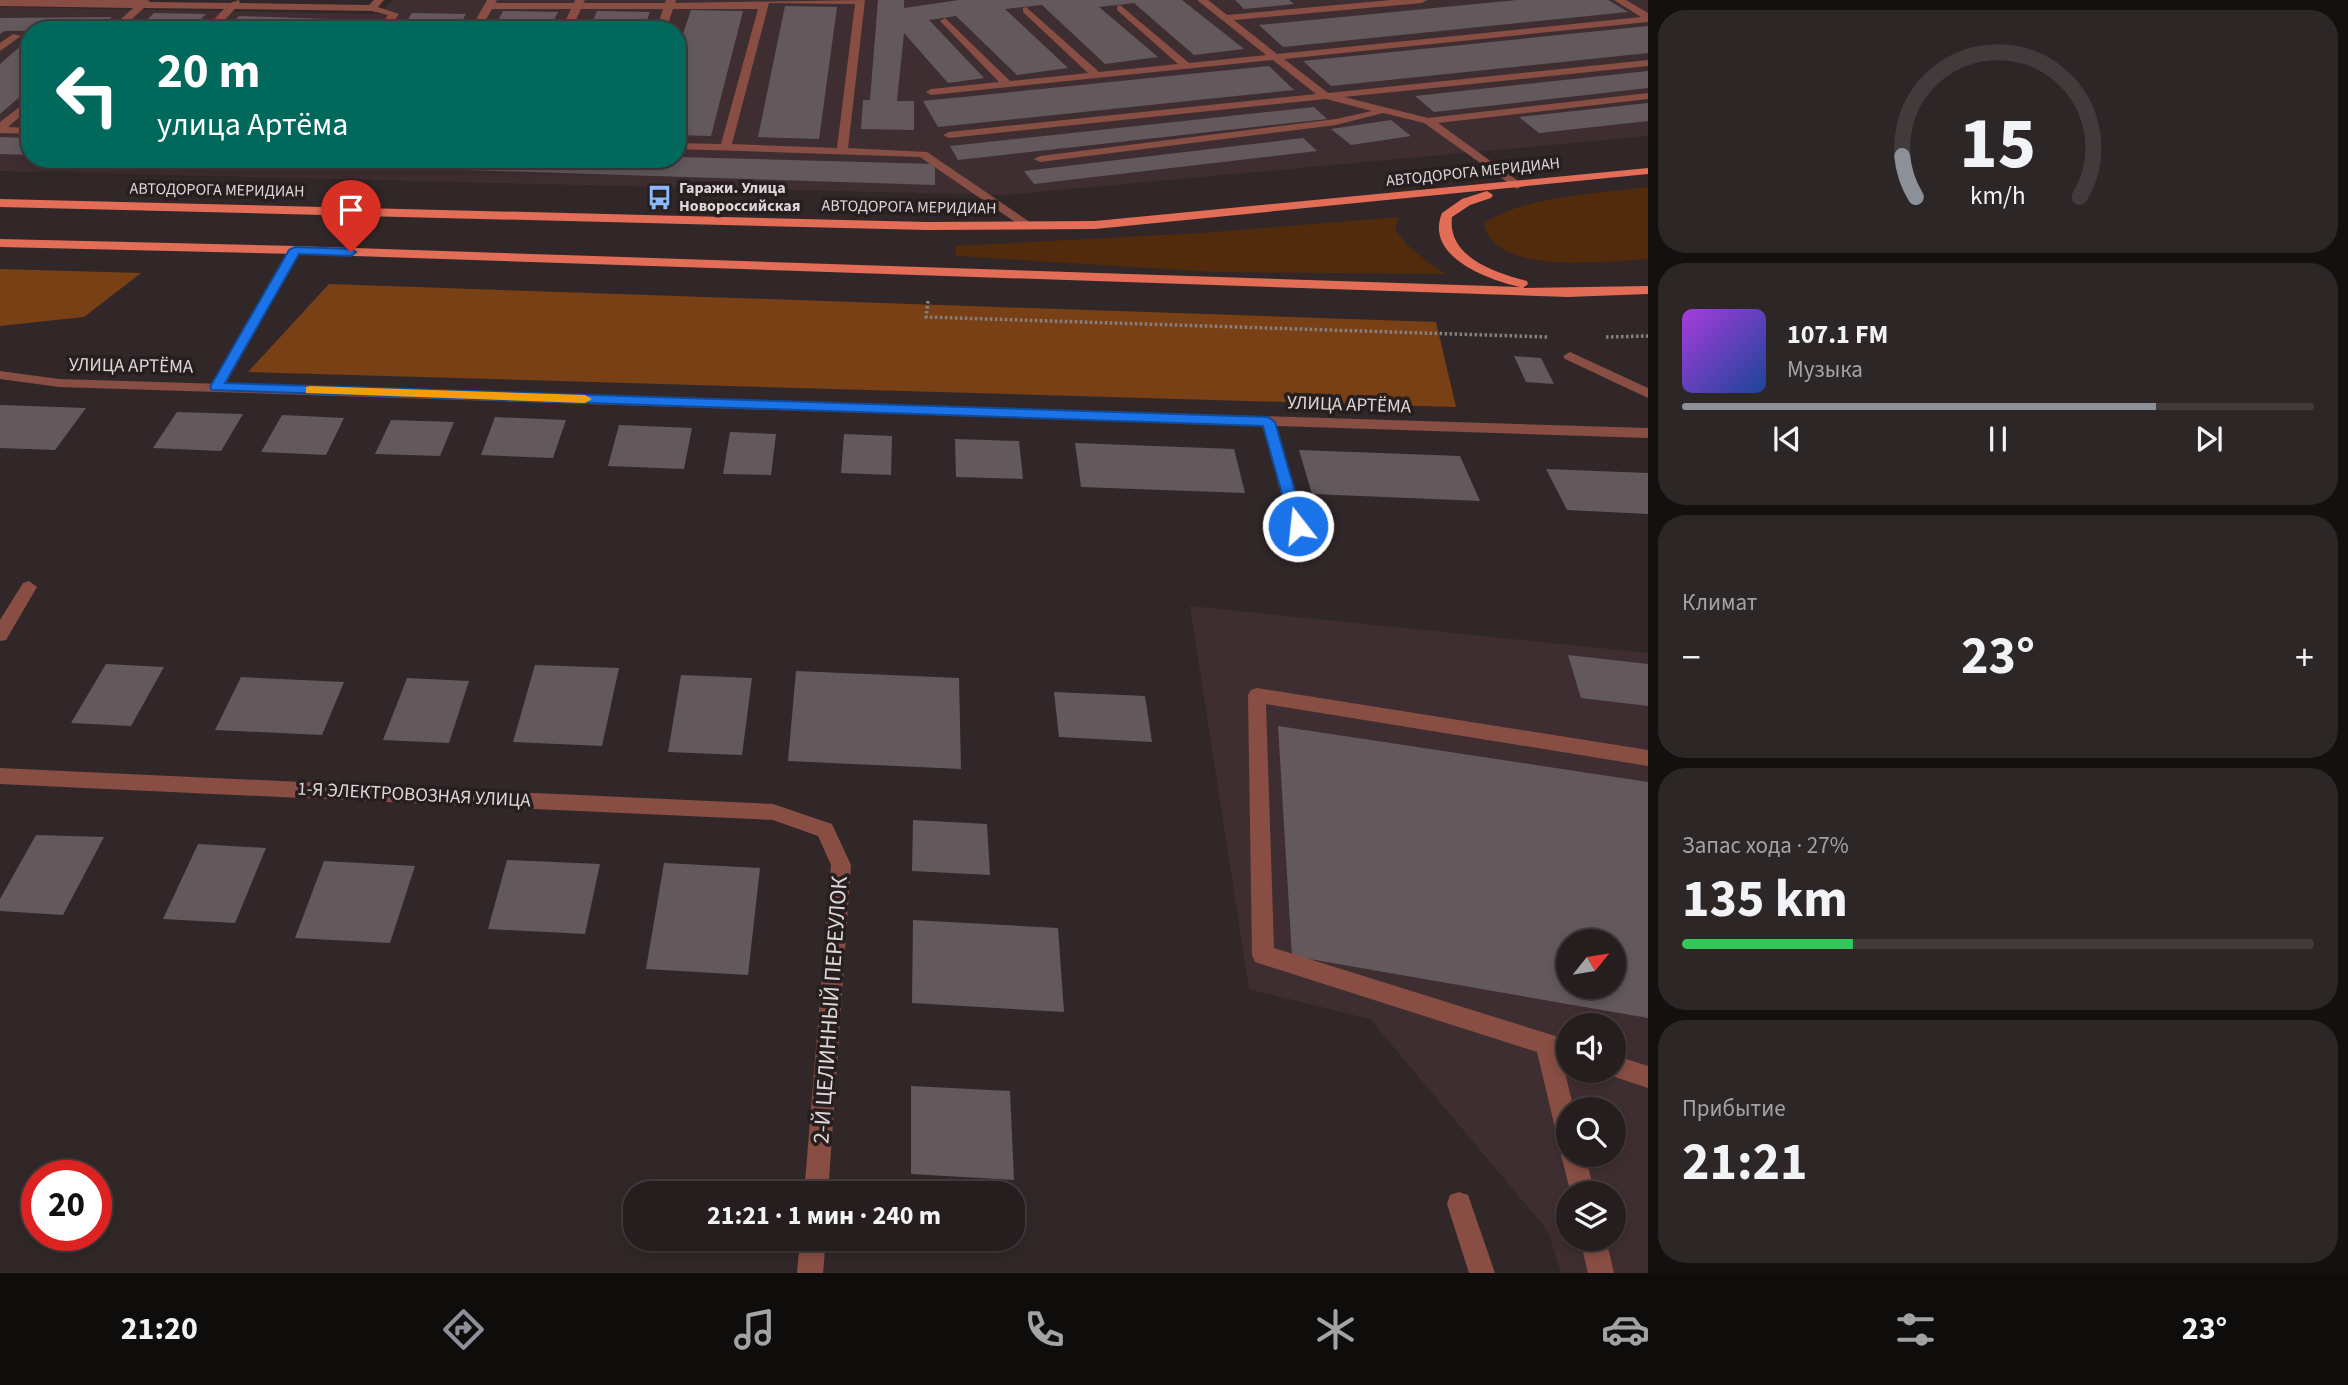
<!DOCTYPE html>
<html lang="ru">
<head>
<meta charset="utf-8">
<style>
  body { margin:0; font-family:"Source Sans 3",sans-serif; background:#2d2627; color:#f1f3f6; height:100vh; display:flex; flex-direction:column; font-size:26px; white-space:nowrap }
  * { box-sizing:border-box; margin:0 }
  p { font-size:23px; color:#a3a2a4 }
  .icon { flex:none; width:38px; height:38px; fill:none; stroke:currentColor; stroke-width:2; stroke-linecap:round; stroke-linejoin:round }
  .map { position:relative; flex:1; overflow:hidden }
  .sheet { display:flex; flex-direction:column; gap:10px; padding:10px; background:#141010; width:700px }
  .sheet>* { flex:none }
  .guide { position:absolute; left:21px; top:21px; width:665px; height:147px; border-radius:28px; box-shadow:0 4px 10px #0003,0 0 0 2px #423b3c; background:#00695c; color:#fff; overflow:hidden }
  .needle { width:46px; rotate:60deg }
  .buttons { position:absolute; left:1556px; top:929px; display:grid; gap:14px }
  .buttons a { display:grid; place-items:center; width:70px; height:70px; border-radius:50%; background:#251d1e; box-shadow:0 4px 10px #0003,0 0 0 2px #423b3c; font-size:35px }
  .speed { position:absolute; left:21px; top:1160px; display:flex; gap:14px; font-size:35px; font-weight:700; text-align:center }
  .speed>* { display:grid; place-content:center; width:91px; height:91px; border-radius:50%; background:#251d1e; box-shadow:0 4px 10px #0003,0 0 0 2px #423b3c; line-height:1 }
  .speed .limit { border:10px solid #d22; background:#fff; color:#111 }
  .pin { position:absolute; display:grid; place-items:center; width:60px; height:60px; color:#fff; margin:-72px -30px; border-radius:50% 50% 50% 0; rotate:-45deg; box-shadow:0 0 7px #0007 }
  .pin .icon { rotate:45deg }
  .me { position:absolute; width:77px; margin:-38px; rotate:344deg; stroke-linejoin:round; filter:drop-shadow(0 0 5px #0008) }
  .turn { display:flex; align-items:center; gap:24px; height:147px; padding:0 21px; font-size:32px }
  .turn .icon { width:91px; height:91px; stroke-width:2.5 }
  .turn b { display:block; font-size:49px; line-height:60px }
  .big { font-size:52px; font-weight:700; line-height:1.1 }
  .sheet .widget { flex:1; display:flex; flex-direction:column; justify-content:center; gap:10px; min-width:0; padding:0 24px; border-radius:28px; background:#2d2627 }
  .sheet .dial { align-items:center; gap:0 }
  .dial svg { height:182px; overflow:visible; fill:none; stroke:#423b3c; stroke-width:7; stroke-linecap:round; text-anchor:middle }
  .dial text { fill:#f1f3f6; stroke:none }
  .song { display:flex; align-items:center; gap:21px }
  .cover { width:84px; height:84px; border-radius:10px; background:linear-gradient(135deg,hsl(280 70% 55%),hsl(220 70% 35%)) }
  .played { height:7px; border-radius:4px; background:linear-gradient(90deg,#8c9099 75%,#423b3c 75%) }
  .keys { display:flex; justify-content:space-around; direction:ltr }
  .heat { display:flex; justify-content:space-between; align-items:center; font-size:38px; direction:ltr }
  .charge { height:10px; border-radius:5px; background:linear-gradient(90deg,#34c759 27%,#423b3c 0) }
  .trip { position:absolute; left:623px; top:1181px; width:402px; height:70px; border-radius:28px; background:#251d1e; box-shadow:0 4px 10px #0003,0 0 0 2px #423b3c; font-weight:700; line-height:70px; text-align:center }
  .menu { display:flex; height:112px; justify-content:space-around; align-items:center; background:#0f0c0c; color:#a3a2a4 }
  .menu .icon { width:49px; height:49px }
  .menu .selected { color:#8c9099 }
  .menu b { font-size:32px; color:#f1f3f6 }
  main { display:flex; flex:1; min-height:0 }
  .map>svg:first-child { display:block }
  .built { fill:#3f2e31; fill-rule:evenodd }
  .green { fill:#522b0d }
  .forest { fill:#784014 }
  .building { fill:#63595d; fill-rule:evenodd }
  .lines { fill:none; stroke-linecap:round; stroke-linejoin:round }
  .path { stroke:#877f80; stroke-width:3.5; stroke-dasharray:2.5 2.5; stroke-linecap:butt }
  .lane { fill:#884e43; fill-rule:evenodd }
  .street { fill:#884e43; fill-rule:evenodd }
  .primary { fill:#e36d56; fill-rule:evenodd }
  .route { fill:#1a73e8; stroke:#114b97; stroke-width:2 }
  .slow { fill:#f59e0b }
  .labels { text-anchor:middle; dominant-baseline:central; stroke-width:7; stroke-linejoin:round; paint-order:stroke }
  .far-street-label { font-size:16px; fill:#ded7d8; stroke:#271e1f }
  .far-poi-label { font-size:16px; font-weight:bold; fill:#ded7d8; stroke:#271e1f; text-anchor:start }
  .street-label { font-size:19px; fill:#ded7d8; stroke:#271e1f }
  .near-street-label { font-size:23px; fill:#ded7d8; stroke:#271e1f }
</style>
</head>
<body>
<main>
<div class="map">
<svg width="1648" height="1273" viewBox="0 0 1648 1273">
  <rect width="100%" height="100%" fill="#312728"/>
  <g class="built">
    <path d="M 393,0 L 1648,0 L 1648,136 L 1005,195 L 0,171 L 0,7 L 379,14 ZM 30,30 L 677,30 L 677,159 L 30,159 Z"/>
    <path d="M 1190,606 L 1648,653 L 1648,1273 L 1561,1273 L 1548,1231 L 1370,1019 L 1249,989 ZM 1568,942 L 1614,942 L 1614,987 L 1568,987 ZM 1568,1026 L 1614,1026 L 1614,1071 L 1568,1071 ZM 1568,1110 L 1614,1110 L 1614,1155 L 1568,1155 ZM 1568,1194 L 1614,1194 L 1614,1239 L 1568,1239 Z"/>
  </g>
  <g class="green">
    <path d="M 1648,187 L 1648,259 C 1608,261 1493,277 1484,223 C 1528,195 1596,194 1648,187 Z"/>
    <path d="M 1399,217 L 1395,228 C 1406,248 1427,262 1446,274 L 1215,272 L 956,256 L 955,246 L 1201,233 Z"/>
  </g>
  <g class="forest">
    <path d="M 0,269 L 141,273 L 84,317 L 0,326 Z"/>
    <path d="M 329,284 L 1436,322 L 1456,407 L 248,372 Z"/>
  </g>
  <g class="building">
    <path d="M 878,0 L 904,0 L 904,8 L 959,0 L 1182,0 L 1244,49 L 1194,55 L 1134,3 L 1099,7 L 1158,57 L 1105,64 L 1042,5 L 1005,9 L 1068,68 L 1017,75 L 956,16 L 929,20 L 984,78 L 948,83 L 904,33 L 897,101 L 914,101 L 914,130 L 861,129 L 863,100 L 870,100 Z"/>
    <path d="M 1235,0 L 1289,0 L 1294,4 L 1244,9 Z"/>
    <path d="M 1517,0 L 1608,0 L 1628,12 L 1283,47 L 1259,25 Z"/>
    <path d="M 785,6 L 837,7 L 819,139 L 758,137 Z"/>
    <path d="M 691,10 L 743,11 L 711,136 L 677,135 L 677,52 Z"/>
    <path d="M 503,11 L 558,12 L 549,30 L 493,30 Z"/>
    <path d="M 597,11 L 650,12 L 643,30 L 589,30 Z"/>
    <path d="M 154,13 L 206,14 L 190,30 L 136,30 Z"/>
    <path d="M 412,13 L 466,14 L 457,30 L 401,30 Z"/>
    <path d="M 239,16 L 333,19 L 376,20 L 368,30 L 225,30 Z"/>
    <path d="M 112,17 L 97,30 L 4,31 L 0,34 L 0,18 Z"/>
    <path d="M 1648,26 L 1648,53 L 1331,86 L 1303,61 Z"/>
    <path d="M 30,38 L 30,88 L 0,114 L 0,64 Z"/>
    <path d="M 1269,66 L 1294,90 L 938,127 L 923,101 Z"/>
    <path d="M 1648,71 L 1648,88 L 1434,112 L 1415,96 Z"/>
    <path d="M 1648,103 L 1648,121 L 1539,133 L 1519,117 Z"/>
    <path d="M 1314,107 L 1327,119 L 958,160 L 950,146 Z"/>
    <path d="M 1391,120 L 1411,136 L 1351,145 L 1331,129 Z"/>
    <path d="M 0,137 L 30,138 L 30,155 L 0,154 Z"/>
    <path d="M 1303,138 L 1317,151 L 1034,184 L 1024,171 Z"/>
    <path d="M 677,157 L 935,164 L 935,185 L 216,162 L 216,159 L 677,159 Z"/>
    <path d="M 1514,356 L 1541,358 L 1554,384 L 1526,382 Z"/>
    <path d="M 0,405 L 86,408 L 55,450 L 0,448 Z"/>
    <path d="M 177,412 L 243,414 L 221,451 L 153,448 Z"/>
    <path d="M 282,415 L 344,418 L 326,455 L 261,452 Z"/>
    <path d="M 495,417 L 566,420 L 553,458 L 481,455 Z"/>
    <path d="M 391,420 L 454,422 L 440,456 L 375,454 Z"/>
    <path d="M 619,425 L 692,428 L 684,469 L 608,466 Z"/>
    <path d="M 730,432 L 776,434 L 771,475 L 723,474 Z"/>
    <path d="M 844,434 L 892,436 L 891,475 L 841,473 Z"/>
    <path d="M 955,439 L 1019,441 L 1023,479 L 956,477 Z"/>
    <path d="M 1075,443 L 1234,449 L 1245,493 L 1081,487 Z"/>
    <path d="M 1299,450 L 1460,456 L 1480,501 L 1312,494 Z"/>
    <path d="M 1546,469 L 1648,473 L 1648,514 L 1567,510 Z"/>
    <path d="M 1568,655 L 1648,664 L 1648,706 L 1581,698 Z"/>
    <path d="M 106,664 L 164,667 L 131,726 L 71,723 Z"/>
    <path d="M 535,665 L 619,668 L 602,746 L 513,742 Z"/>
    <path d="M 796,671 L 959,678 L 961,769 L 788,761 Z"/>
    <path d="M 681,675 L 752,678 L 742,755 L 668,752 Z"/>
    <path d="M 241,677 L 344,682 L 322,735 L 215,730 Z"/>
    <path d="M 407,678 L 469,681 L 449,743 L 383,740 Z"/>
    <path d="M 1054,692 L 1145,696 L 1152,742 L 1059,737 Z"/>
    <path d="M 1278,726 L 1648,782 L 1648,1018 L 1292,956 ZM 1568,942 L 1614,942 L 1614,987 L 1568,987 Z"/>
    <path d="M 913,820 L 987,824 L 990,875 L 912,871 Z"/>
    <path d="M 36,835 L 104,837 L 63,915 L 0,911 L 0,899 Z"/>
    <path d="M 198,844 L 266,848 L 235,923 L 163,919 Z"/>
    <path d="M 507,860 L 600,864 L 585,934 L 488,929 Z"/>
    <path d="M 324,861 L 415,866 L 390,943 L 295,938 Z"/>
    <path d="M 664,863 L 760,868 L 748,975 L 646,969 Z"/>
    <path d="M 913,920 L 1058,928 L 1064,1012 L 912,1003 Z"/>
    <path d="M 911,1086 L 1010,1091 L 1014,1180 L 911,1174 Z"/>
  </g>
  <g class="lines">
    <g class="path">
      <path d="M 928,301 L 926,317 L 1548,337"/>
      <path d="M 1606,337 L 1648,336"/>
    </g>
    <g class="lane">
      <path d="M 0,0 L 148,0 L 150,2 L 230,3 L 239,0 L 240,3 L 369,5 L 374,0 L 384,0 L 378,7 L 399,14 L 388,30 L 378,30 L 388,15 L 372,11 L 235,9 L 215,30 L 204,30 L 224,9 L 144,8 L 120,30 L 109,30 L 133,8 L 0,6 Z"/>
      <path d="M 487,0 L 497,0 L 495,3 L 574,3 L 575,0 L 585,0 L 583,3 L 665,3 L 666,0 L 676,0 L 675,3 L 865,0 L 848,148 L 927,152 L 1034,225 L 1024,228 L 920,157 L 677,149 L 677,143 L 721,144 L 758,9 L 673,9 L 666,30 L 656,30 L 663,9 L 581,9 L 571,30 L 561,30 L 571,9 L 492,9 L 480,30 L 470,30 ZM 769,3 L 855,4 L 837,148 L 732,144 Z"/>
      <path d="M 1197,0 L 1208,0 L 1227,15 L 1391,0 L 1427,0 L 1422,3 L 1234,20 L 1277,54 L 1641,17 L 1614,0 L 1626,0 L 1648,13 L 1648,22 L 1284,59 L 1328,93 L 1648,60 L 1648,66 L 1344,97 L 1428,118 L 1648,93 L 1648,99 L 1438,123 L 1521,183 L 1523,185 L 1517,189 L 1424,123 L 1383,113 L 1336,125 L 1040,162 L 1034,159 L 1040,156 L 1336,119 L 1372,111 L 1326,99 L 949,138 L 943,135 L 949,132 L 1316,94 L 1273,60 L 931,95 L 926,92 L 931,89 L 999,82 L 942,23 L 940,21 L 945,18 L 1010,81 L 1088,73 L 1023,12 L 1023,8 L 1026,7 L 1099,72 L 1178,64 L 1117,10 L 1117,6 L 1120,5 L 1189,63 L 1266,55 Z"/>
      <path d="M 13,34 L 21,36 L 0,51 L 0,43 Z"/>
      <path d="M 30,99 L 30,108 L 8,127 L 30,128 L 30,134 L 0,133 L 0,122 Z"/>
      <path d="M 295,246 L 301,250 L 224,387 L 222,390 L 212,390 L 210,387 L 289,250 Z"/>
      <path d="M 1570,352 L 1648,388 L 1648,398 L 1565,359 L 1563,356 Z"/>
      <path d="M 1268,416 L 1275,421 L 1306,526 L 1304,530 L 1298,531 L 1290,526 L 1261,421 Z"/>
      <path d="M 29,581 L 37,587 L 6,640 L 0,641 L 0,620 L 23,583 Z"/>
      <path d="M 1257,688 L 1648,750 L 1648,766 L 1266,704 L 1274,948 L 1568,1040 L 1568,1062 L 1562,1060 L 1574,1110 L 1568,1110 L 1568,1144 L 1560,1140 L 1556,1132 L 1537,1052 L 1255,962 L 1252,955 L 1248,695 L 1251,690 Z"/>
      <path d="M 1614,1055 L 1648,1066 L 1648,1088 L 1606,1074 L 1605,1071 L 1614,1071 Z"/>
      <path d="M 1568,1145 L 1568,1155 L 1585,1155 L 1595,1194 L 1571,1194 L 1561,1155 Z"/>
      <path d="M 1459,1192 L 1468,1195 L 1495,1273 L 1469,1273 L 1447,1204 L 1450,1195 Z"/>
      <path d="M 1580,1239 L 1606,1239 L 1614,1273 L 1588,1273 Z"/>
    </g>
    <g class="street">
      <path d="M 0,371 L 59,379 L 1648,428 L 1648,438 L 59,387 L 0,379 Z"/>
      <path d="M 0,768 L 773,804 L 832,824 L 851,865 L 828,1194 L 804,1194 L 831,865 L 818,836 L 773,820 L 0,784 Z"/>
      <path d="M 800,1239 L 826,1239 L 823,1273 L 797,1273 Z"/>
    </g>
    <g class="primary">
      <path d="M 1648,168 L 1648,174 L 1095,229 L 927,230 L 0,207 L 0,199 L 927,222 L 1095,221 Z"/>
      <path d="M 1487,191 L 1493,195 L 1491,198 L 1470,205 L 1452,217 C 1447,257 1495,273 1527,281 L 1528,284 L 1523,288 L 1648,286 L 1648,294 L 1568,297 L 295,254 L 0,247 L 0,239 L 295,246 L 1520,287 C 1489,280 1424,257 1442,213 L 1462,199 Z"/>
    </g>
  </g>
  <path class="route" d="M 295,247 L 351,249 L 356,252 L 351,256 L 299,254 L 225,383 L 1268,417 L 1275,422 L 1305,526 L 1298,531 L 1291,526 L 1263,426 L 212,390 L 210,387 L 289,250 Z"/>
  <path class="slow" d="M 310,386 L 585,395 L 592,399 L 585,403 L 306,393 L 306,387 Z"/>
  <defs>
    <symbol id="bus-bare" viewBox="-9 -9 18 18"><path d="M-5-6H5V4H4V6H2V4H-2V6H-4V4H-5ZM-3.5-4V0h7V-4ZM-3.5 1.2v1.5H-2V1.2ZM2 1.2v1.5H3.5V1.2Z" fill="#8cb9fc" stroke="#271e1f" stroke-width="2.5" paint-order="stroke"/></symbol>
  </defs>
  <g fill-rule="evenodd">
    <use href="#bus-bare" x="642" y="180" width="35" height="35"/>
  </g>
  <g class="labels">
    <g class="far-street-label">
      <text transform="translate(1473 172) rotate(-6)">АВТОДОРОГА МЕРИДИАН</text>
      <text transform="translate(217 190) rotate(1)">АВТОДОРОГА МЕРИДИАН</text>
      <text transform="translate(909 207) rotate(1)">АВТОДОРОГА МЕРИДИАН</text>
    </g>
    <g class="far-poi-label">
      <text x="679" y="188">Гаражи. Улица<tspan x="679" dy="18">Новороссийская</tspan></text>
    </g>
    <g class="street-label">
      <text transform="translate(131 366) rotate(1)">УЛИЦА АРТЁМА</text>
      <text transform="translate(1349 405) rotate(2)">УЛИЦА АРТЁМА</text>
      <text transform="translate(414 795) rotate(3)">1-Я ЭЛЕКТРОВОЗНАЯ УЛИЦА</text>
    </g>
    <g class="near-street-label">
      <text transform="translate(830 1010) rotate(-86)">2-Й ЦЕЛИННЫЙ ПЕРЕУЛОК</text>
    </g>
  </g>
</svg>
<div class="buttons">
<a><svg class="needle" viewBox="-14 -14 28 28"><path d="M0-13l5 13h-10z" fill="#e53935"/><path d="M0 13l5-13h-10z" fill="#a3a2a4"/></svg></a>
<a><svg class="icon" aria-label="sound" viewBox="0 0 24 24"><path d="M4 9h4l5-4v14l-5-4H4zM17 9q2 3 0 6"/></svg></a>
<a><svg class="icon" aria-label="search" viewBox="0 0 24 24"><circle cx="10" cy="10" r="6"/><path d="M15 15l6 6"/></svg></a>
<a><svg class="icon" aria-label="layers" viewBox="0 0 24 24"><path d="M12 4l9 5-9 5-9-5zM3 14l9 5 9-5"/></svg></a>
</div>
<div class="speed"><div class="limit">20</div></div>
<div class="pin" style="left:351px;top:252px;background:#d93025"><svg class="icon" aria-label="arrive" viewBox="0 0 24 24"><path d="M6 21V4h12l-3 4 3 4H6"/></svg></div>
<svg class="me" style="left:1298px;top:526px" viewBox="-20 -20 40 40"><circle r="17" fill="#1a73e8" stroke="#fff" stroke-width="3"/><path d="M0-11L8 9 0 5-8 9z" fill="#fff"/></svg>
<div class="trip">21:21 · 1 мин · 240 m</div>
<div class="guide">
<div class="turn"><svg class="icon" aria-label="left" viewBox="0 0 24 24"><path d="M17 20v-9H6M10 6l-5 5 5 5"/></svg><div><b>20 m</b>улица Артёма</div></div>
</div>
</div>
<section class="sheet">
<div class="widget dial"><svg viewBox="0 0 100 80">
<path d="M14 69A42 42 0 1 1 86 69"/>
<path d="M14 69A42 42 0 0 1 8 51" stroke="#8c9099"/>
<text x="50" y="56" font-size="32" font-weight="700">15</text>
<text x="50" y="72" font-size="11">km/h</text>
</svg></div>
<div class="widget">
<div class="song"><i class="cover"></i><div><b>107.1 FM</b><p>Музыка</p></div></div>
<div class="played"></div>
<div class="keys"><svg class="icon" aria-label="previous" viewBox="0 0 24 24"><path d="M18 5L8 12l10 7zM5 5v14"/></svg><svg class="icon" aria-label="pause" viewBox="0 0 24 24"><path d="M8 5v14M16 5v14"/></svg><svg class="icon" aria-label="next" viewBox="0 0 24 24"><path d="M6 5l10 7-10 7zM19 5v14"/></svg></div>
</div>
<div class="widget"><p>Климат</p>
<div class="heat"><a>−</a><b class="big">23°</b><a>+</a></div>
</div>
<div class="widget"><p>Запас хода · 27%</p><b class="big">135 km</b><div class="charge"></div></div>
<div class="widget"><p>Прибытие</p><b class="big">21:21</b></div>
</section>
</main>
<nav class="menu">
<b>21:20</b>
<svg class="icon selected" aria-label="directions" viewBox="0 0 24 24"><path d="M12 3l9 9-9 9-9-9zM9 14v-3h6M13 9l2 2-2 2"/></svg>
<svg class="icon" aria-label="music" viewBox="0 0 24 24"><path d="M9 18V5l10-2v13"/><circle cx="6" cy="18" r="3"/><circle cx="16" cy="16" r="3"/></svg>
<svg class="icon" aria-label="phone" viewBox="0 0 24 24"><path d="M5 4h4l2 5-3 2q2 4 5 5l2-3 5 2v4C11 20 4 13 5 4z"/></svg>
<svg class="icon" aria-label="climate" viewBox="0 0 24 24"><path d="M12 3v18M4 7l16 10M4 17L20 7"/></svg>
<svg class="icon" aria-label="car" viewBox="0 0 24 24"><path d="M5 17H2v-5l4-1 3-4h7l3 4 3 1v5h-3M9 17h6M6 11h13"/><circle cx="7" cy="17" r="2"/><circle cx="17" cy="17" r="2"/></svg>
<svg class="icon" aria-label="filters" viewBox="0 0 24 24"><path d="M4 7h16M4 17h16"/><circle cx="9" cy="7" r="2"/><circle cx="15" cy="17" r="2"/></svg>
<b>23°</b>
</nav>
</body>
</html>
